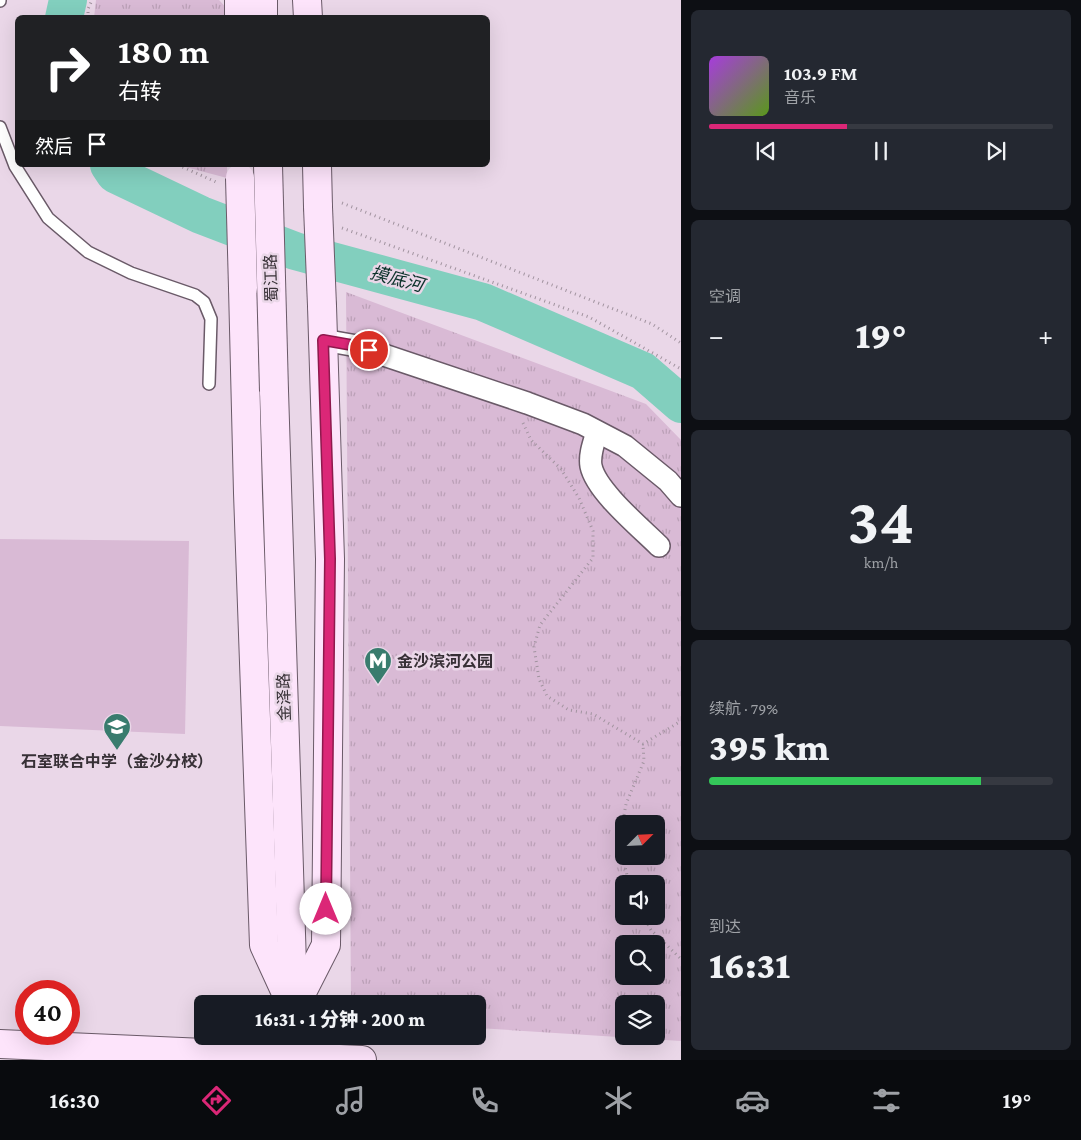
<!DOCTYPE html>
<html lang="zh">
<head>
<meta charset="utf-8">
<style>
  body { margin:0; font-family:"Crimson Pro","Noto Sans SC",serif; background:#242831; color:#f1f3f6; height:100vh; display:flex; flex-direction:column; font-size:19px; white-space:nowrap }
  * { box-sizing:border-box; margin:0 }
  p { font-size:16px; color:#9ea1a6 }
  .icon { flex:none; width:28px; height:28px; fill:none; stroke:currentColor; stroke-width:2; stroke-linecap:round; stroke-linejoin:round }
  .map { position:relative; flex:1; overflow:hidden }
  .side { display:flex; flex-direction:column; gap:10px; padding:10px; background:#0d0f14; width:400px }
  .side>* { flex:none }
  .banner { position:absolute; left:15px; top:15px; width:475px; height:152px; border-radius:8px; box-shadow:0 5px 20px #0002; background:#202124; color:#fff; overflow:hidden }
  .needle { width:32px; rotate:66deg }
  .controls { position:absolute; left:615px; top:815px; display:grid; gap:10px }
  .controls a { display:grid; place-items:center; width:50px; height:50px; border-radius:8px; background:#171b24; box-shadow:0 5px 20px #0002; font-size:25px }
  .speed { position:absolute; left:15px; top:980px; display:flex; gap:10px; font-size:25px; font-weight:700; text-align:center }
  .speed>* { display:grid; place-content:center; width:65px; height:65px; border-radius:50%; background:#171b24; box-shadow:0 5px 20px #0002; line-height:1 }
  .speed .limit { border:8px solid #d22; background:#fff; color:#111 }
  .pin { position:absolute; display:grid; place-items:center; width:42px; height:42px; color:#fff; margin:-21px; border:2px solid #fff; border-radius:50%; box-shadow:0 1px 5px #0007 }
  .me { position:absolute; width:55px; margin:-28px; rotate:0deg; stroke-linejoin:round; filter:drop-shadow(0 0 4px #0008) }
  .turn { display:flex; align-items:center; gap:18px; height:105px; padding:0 20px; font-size:22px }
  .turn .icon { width:65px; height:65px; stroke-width:2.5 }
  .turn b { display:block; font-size:35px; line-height:42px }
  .then { display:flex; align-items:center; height:48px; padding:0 20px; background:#0003; gap:10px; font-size:19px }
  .big { font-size:38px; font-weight:800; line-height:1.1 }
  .side .card { flex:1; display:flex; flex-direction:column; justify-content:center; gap:8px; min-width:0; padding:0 18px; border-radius:8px; background:#242831 }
  .side .dial { align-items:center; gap:0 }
  .dial b { font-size:65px; line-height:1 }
  .song { display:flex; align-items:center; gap:15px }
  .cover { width:60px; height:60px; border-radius:8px; background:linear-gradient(135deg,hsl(280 70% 55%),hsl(90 70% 35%)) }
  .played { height:5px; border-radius:2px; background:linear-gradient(90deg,#db2777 40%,#363941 40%) }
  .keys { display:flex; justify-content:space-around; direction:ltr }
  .heat { display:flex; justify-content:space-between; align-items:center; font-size:28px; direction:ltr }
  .charge { height:8px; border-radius:4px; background:linear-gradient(90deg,#34c759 79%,#363941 0) }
  .trip { position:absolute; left:194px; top:995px; width:292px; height:50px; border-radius:8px; background:#171b24; box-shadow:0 5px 20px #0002; font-weight:800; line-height:50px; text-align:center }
  .tabs { display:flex; height:80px; justify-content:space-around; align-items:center; background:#090b0e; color:#9ea1a6 }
  .tabs .icon { width:35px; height:35px }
  .tabs .current { color:#db2777 }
  .tabs b { font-size:22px; color:#f1f3f6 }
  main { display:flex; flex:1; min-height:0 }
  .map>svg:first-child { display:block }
  .grass { fill:url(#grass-tufts); fill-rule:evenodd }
  .garden { fill:#d9bad5 }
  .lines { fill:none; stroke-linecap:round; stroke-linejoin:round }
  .river { stroke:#82cfbe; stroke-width:38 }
  .lane-casing { stroke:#6a5a68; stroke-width:14 }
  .street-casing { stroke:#6a5a68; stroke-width:24 }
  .secondary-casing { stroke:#6a5a68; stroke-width:30 }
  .path { stroke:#a1939f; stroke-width:3; stroke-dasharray:1 4; stroke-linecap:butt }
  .lane { stroke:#fff; stroke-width:11 }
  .street { stroke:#fff; stroke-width:21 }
  .secondary { stroke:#fde4fb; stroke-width:28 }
  .secondary-bridge-casing { stroke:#6a5a68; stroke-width:30; stroke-linecap:butt }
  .secondary-bridge { stroke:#fde4fb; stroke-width:28 }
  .route-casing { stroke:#8e194d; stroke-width:12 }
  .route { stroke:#db2777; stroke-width:9 }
  .labels { text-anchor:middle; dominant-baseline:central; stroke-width:5; stroke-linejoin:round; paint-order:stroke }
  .street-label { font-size:16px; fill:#373036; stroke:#ead7e8 }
  .poi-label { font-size:16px; font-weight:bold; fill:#373036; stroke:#ead7e8; text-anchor:start }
  .water-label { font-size:18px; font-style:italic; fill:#0c322b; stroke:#ead7e8 }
</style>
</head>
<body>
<main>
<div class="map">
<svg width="681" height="1060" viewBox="0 0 681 1060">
  <defs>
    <pattern id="grass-tufts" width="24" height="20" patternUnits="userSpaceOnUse" patternTransform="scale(1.25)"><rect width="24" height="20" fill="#d9bad5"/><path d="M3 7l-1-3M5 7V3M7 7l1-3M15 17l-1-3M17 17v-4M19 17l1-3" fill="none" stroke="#bba0b7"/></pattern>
  </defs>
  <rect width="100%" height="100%" fill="#ead7e8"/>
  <g class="grass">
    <path d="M 96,0 L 219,0 L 232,14 L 232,18 L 94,18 Z"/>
    <path d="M 178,165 L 227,165 L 227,178 Z"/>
    <path d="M 346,292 L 646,404 L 681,440 L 681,1041 L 478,1028 L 478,1004 L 351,1004 ZM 624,824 L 656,824 L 656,856 L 624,856 ZM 624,884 L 656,884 L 656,916 L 624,916 ZM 624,944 L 656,944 L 656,976 L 624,976 ZM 624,1004 L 656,1004 L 656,1036 L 624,1036 Z"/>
  </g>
  <path class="garden" d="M 0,539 L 189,541 L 185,734 L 0,726 Z"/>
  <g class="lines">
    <g class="river">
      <path d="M 64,18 L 68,0"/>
      <path d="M 109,165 L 115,174 L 201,215 L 295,251 L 483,302 L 643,371 L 681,404"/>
    </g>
    <defs>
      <g id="lane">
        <path d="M 0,1 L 0,0"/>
        <path d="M 0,127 L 15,166 L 48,218 L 88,252 L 131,273 L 195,295 L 204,302 L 211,319 L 209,384"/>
      </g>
      <g id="street">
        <path d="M 323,340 L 357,346 L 527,403 L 583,424 L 625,446 L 668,481 L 681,496"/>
        <path d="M 597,432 C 594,442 589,455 591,466 C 596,491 641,528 659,546"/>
      </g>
      <g id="secondary">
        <path d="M 239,0 L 239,18"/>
        <path d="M 263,0 L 263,18"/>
        <path d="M 307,0 L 308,18"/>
        <path d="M 317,165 L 318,207"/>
        <path d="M 243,288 L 248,493 L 264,945 L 291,1004"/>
        <path d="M 274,391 L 293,997"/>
        <path d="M 296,1004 L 326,945 L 330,559 L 322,306"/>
        <path d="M 0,1044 L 362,1060"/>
      </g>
    </defs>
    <use href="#lane" class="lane-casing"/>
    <use href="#street" class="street-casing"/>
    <use href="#secondary" class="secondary-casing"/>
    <g class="path">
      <path d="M 88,18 L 88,9 L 92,0"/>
      <path d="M 178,165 L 216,182"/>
      <path d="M 342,203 L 652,324 L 681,343"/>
      <path d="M 342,228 L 589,317 L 681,369"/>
      <path d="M 523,423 L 531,440 L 561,469 L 579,498 L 593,531 L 593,558 L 540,625 L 534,647 L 539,679 L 547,696 L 569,710 L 593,714 L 643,744 L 681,721"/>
      <path d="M 629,884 L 624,862 L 621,832 L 626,804 L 644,761 L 643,744"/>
      <path d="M 643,916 L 651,930 L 681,959"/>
    </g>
    <use href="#lane" class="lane"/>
    <use href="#street" class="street"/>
    <use href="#secondary" class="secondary"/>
    <defs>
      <g id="secondary-bridge">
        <path d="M 268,165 L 274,391"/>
        <path d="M 240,178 L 243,288"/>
        <path d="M 318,207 L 322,306"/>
      </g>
    </defs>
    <use href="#secondary-bridge" class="secondary-bridge-casing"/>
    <use href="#secondary-bridge" class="secondary-bridge"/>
  </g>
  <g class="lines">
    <defs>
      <path id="route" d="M 326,909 L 330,559 L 323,340 L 357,346 L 369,350"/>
    </defs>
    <use href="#route" class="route-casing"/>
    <use href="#route" class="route"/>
  </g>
  <defs>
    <symbol id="metro-pin" viewBox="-11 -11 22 30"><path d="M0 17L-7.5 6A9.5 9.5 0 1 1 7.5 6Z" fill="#397c6e" stroke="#ead7e8"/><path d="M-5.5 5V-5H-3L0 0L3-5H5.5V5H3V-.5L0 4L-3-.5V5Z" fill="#fff"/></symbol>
    <symbol id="school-pin" viewBox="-11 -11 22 30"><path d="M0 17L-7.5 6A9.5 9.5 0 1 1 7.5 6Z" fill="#397c6e" stroke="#ead7e8"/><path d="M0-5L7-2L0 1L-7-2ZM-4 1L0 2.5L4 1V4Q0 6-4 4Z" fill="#fff"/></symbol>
  </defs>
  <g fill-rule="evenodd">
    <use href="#metro-pin" x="362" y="645" width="32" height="43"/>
    <use href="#school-pin" x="101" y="711" width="32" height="43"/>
  </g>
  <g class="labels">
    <g class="street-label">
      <text transform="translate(271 278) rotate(-92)">蜀江路</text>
      <text transform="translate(284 697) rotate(-92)">金泽路</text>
    </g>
    <g class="poi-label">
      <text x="397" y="661">金沙滨河公园</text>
      <text x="117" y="761" text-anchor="middle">石室联合中学（金沙分校）</text>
    </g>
    <g class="water-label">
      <text transform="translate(397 279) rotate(15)">摸底河</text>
    </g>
  </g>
</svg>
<div class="controls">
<a><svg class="needle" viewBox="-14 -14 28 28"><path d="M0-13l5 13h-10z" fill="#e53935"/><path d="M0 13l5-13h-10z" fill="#9ea1a6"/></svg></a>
<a><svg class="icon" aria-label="sound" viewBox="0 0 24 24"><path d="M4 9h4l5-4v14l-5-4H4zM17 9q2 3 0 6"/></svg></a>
<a><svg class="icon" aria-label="search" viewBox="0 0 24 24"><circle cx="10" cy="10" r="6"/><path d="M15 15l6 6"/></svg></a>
<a><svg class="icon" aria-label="layers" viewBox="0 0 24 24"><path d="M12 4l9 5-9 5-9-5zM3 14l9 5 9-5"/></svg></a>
</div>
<div class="speed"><div class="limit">40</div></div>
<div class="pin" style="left:369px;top:350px;background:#d93025"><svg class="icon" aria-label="arrive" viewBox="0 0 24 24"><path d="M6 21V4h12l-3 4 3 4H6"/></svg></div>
<svg class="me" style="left:326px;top:909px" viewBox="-20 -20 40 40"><circle r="19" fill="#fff"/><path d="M0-13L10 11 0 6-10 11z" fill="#db2777"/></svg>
<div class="trip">16:31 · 1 分钟 · 200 m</div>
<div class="banner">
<div class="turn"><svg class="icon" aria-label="right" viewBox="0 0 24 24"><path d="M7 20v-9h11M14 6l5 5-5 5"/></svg><div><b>180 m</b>右转</div></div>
<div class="then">然后<svg class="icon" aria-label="arrive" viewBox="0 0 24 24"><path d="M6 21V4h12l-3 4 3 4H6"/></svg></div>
</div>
</div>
<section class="side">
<div class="card">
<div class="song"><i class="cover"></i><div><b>103.9 FM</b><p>音乐</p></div></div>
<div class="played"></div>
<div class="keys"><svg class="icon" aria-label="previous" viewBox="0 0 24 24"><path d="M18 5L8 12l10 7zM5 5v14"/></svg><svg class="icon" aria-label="pause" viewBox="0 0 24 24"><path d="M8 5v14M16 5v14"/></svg><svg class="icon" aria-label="next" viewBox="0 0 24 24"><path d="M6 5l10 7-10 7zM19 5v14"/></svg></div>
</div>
<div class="card"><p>空调</p>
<div class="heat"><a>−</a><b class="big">19°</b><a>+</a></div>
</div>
<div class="card dial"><b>34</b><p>km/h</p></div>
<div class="card"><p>续航 · 79%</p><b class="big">395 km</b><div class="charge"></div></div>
<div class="card"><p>到达</p><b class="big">16:31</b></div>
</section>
</main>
<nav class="tabs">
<b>16:30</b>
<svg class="icon current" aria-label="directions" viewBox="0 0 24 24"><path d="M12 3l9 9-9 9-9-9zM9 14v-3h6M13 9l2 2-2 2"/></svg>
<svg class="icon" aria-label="music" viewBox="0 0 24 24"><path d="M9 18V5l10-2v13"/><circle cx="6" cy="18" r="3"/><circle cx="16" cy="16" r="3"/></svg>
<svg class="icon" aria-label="phone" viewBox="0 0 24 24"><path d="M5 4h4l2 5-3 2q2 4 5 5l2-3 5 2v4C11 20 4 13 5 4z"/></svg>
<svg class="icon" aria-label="climate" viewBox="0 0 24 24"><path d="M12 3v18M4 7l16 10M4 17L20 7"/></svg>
<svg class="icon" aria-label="car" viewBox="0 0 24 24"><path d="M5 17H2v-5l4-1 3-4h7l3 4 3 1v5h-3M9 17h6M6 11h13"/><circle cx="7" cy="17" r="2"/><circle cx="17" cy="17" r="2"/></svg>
<svg class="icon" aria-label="filters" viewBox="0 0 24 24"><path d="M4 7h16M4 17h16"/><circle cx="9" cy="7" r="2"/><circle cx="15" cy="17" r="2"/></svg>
<b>19°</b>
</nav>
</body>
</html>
